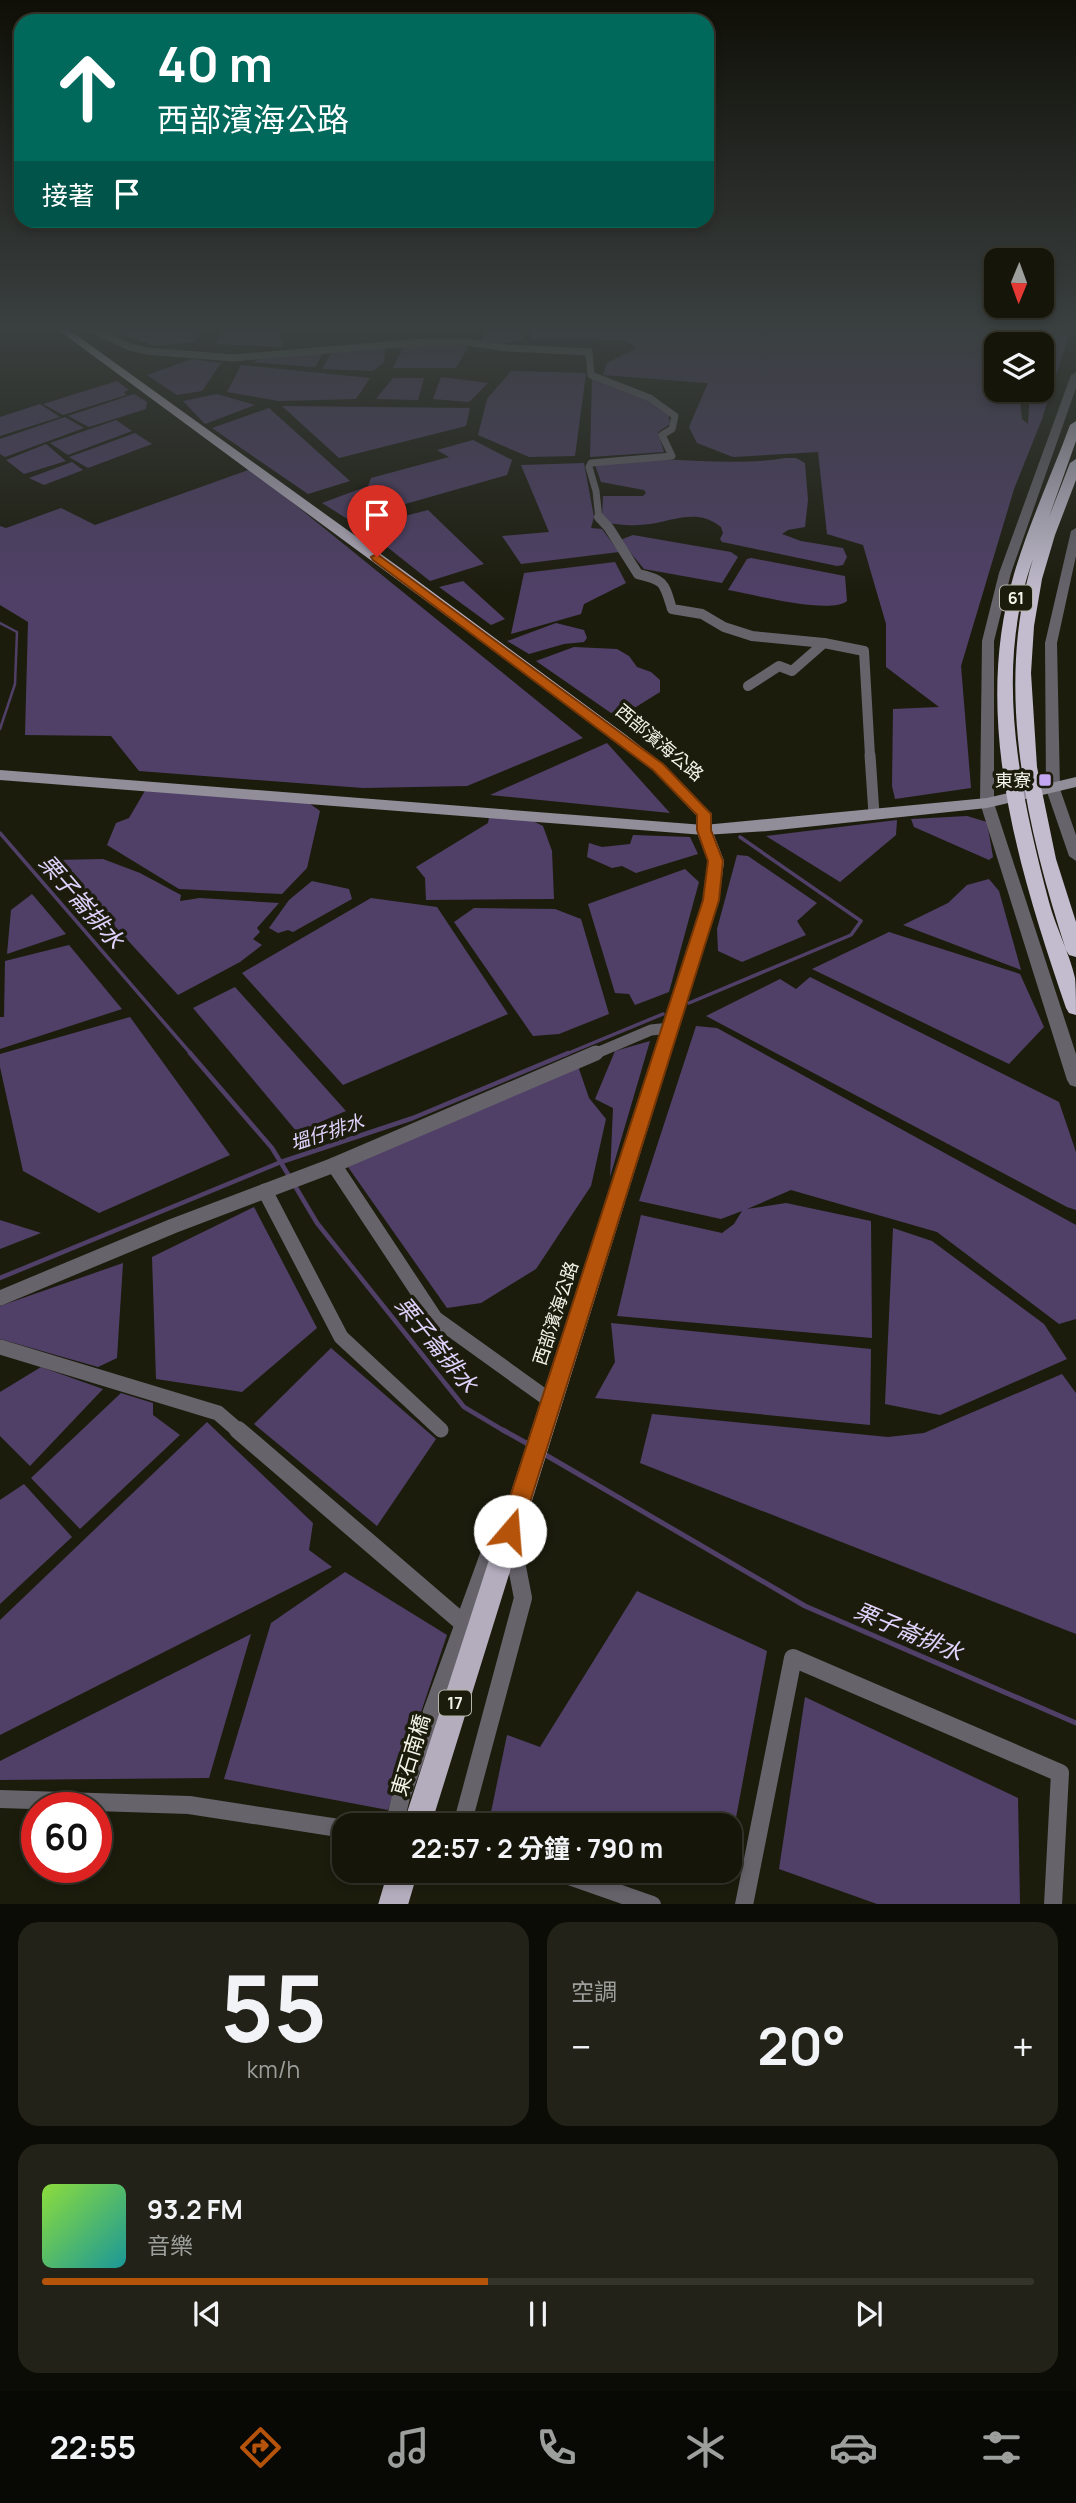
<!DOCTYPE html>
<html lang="zh-TW">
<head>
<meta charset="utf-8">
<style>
  body { margin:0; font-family:Manrope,"Noto Sans TC",sans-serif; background:#222218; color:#f1f3f6; height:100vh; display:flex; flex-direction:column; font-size:26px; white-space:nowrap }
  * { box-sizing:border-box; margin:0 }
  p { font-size:23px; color:#9d9f9c }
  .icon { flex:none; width:38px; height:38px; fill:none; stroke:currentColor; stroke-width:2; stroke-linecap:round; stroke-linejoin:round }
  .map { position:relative; height:1904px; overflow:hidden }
  .sheet { display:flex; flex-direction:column; gap:18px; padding:18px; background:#0c0c06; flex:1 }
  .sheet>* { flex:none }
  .guide { position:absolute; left:14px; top:14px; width:700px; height:214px; border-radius:21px; box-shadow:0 4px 10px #0003,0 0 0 2px #34342b; background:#00695c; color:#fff; overflow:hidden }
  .needle { width:46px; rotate:181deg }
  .fabs { position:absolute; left:984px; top:248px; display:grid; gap:14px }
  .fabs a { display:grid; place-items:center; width:70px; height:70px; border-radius:14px; background:#15150a; box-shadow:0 4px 10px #0003,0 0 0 2px #34342b; font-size:35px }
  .speed { position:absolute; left:21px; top:1792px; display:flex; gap:14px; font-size:35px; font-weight:700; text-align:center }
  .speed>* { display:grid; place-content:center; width:91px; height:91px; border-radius:50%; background:#15150a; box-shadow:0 4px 10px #0003,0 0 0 2px #34342b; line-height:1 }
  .speed .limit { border:10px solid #d22; background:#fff; color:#111 }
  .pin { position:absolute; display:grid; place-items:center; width:60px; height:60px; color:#fff; margin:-72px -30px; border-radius:50% 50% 50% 0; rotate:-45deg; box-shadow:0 0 7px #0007 }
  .pin .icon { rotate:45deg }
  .me { position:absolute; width:77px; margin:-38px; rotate:18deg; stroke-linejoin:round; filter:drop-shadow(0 0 5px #0008) }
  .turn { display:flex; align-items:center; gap:24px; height:147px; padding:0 28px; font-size:32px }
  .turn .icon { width:91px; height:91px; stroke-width:2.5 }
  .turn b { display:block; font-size:49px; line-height:60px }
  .then { display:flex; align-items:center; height:66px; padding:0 28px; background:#0003; gap:14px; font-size:26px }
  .big { font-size:52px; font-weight:700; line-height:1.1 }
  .sheet .widget { flex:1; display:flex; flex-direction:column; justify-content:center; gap:10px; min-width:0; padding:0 24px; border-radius:21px; background:#222218 }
  .sheet .dial { align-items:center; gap:0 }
  .dial b { font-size:91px; line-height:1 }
  .song { display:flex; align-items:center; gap:21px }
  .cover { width:84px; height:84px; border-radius:10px; background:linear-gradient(135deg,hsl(90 70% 55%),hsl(180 70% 35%)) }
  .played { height:7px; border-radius:4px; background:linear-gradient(90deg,#b45309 45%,#34342b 45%) }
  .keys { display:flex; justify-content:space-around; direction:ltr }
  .heat { display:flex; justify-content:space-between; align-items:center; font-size:38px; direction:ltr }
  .sheet .tiles { flex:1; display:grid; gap:18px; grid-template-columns:1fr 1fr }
  .widget:last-child { grid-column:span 2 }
  .trip { position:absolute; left:332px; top:1813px; width:410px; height:70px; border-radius:21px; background:#15150a; box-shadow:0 4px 10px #0003,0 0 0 2px #34342b; font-weight:700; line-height:70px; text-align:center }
  .tab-bar { display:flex; height:112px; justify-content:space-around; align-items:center; background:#080804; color:#9d9f9c }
  .tab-bar .icon { width:49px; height:49px }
  .tab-bar .current { color:#b45309 }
  .tab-bar b { font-size:32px; color:#f1f3f6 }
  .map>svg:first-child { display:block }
  .water { fill:#504068 }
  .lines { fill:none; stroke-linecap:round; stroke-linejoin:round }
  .stream-far3 { stroke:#504068; stroke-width:2.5 }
  .stream-far2 { stroke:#504068; stroke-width:3.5 }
  .stream-far1 { stroke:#504068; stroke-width:4.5 }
  .stream { stroke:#504068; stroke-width:5 }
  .minor-far4 { stroke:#66636b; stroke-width:7 }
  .minor-far3 { stroke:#66636b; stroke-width:10 }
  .minor-far2 { stroke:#66636b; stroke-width:11 }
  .minor-far1 { stroke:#66636b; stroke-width:15 }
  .minor { stroke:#66636b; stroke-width:18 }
  .tertiary { fill:#66636b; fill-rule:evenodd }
  .secondary { fill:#918d99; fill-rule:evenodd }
  .primary { fill:#b3adbd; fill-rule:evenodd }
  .trunk { fill:#c2bcce; fill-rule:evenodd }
  .route { fill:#b45309; stroke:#753606; stroke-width:2 }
  .poi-dot { fill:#c3a7f2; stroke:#1c1c0d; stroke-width:2.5 }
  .labels { text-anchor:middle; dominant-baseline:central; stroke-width:7; stroke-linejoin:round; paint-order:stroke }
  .shield { fill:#1c1c0d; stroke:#b3b3a8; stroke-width:2 }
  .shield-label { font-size:16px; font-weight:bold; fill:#f4f4ea }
  .street-label { font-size:18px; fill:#f4f4ea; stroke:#1c1c0d }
  .poi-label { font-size:18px; fill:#f4f4ea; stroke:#1c1c0d; text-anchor:end }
  .water-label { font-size:19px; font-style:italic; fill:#e1d3fd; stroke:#1c1c0d }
  .near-street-label { font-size:21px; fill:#f4f4ea; stroke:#1c1c0d }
  .near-water-label { font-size:23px; font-style:italic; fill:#e1d3fd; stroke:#1c1c0d }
</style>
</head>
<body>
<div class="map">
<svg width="1076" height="1905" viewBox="0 0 1076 1905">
  <rect width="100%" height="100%" fill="#1c1c0d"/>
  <g class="water">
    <path d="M 107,329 L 203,329 L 194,342 L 155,346 Z"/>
    <path d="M 497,329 L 521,329 L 523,339 L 509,343 L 481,341 L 484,333 Z"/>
    <path d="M 530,329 L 1012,329 L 1014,345 L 996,345 L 996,390 L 1019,390 L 1022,419 L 1028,424 L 1030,390 L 1041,390 L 1041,345 L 1031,345 L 1032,333 L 1069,335 L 1042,419 L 1014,489 L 961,666 L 971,788 L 895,799 L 892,786 L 893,709 L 939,707 L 886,667 L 886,624 L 863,545 L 827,534 L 818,452 L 733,457 L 697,443 L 689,427 L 708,383 L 603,375 L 607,363 L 637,348 L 626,340 L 531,339 Z"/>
    <path d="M 224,330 L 278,331 L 283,347 L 218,344 L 216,342 Z"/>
    <path d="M 404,345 L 468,346 L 456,368 L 393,368 Z"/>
    <path d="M 385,348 L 384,362 L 373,371 L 322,369 L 332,351 Z"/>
    <path d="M 299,350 L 324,352 L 315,367 L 251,362 Z"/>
    <path d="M 192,359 L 221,363 L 202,391 L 177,395 L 147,375 Z"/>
    <path d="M 241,365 L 370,378 L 356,399 L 279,401 L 227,392 Z"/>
    <path d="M 511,371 L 586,373 L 575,456 L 529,457 L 478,435 L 487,399 Z"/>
    <path d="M 441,377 L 488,383 L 469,402 L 433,399 Z"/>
    <path d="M 592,377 L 627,388 L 668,412 L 670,424 L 658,432 L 664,452 L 590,457 Z"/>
    <path d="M 393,378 L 424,378 L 418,400 L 376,399 Z"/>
    <path d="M 117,381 L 129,390 L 124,392 L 126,395 L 63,415 L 43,404 Z"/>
    <path d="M 134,394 L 147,402 L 146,409 L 89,427 L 68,416 Z"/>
    <path d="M 217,394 L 255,405 L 205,424 L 183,401 Z"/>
    <path d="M 40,404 L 60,417 L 0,436 L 0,417 Z"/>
    <path d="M 282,406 L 470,408 L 466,426 L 339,458 Z"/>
    <path d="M 269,408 L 350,481 L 308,494 L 212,428 Z"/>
    <path d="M 65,417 L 84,428 L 5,457 L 0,454 L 0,439 Z"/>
    <path d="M 116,420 L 132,431 L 68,455 L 50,443 Z"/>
    <path d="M 135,433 L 152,444 L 88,468 L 69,457 Z"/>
    <path d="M 473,440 L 512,460 L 507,475 L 349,520 L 322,503 L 368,486 L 371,478 L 449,457 L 437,450 Z"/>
    <path d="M 46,444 L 66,461 L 24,474 L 6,460 Z"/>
    <path d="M 785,458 L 796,458 L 805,463 L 808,500 L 805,527 L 788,530 L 782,534 L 801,541 L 843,548 L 847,557 L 843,565 L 837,566 L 722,542 L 720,539 L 723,533 L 721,527 C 701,510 679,518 656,523 C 640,526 620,526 605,522 L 602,518 L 603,496 L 643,496 L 646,493 L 644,490 L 601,482 L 595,465 C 656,451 722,469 785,458 Z"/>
    <path d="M 72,462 L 83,470 L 44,485 L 29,478 Z"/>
    <path d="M 584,463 L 594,517 L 591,528 L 602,529 L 619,552 L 521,564 L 502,536 L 549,532 L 521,465 Z"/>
    <path d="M 251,469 L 583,738 L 467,786 L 363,788 L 139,771 L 111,736 L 25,735 L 28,622 L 0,605 L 0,526 L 6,528 L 61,508 L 95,525 Z"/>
    <path d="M 428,510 L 484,564 L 430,581 L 362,527 Z"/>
    <path d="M 633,535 L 731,552 L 738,557 L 722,583 L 644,569 L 620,540 Z"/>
    <path d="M 751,558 L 845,576 L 847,601 C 830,615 752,594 728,590 L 747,559 Z"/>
    <path d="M 615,562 L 626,583 L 584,604 L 581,614 L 511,634 L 524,573 Z"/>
    <path d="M 463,581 L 505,619 L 491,625 L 439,587 Z"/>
    <path d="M 556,623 L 584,630 L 587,638 L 584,642 L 564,644 L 529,654 L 507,641 Z"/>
    <path d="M 574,647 L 617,649 L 629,656 L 637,667 L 651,672 L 660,680 L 660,692 L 636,707 L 611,713 L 536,661 Z"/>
    <path d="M 607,743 L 670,813 L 490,795 Z"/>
    <path d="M 146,789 L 306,801 L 320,811 L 307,868 L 282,894 L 179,889 L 107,845 L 116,823 L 129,818 Z"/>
    <path d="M 967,816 L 987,822 L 993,857 L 989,860 L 914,827 L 911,819 Z"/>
    <path d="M 489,817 L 533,821 L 543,826 L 552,851 L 554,899 L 426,900 L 425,878 L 416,867 L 488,823 Z"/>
    <path d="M 897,820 L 896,835 L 840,882 L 766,836 Z"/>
    <path d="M 633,835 L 690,837 L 698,854 L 636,873 L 622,866 L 612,868 L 587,857 L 589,843 L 602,847 L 630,844 Z"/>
    <path d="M 737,855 L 748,856 L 817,903 L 797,921 L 806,935 L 742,962 L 718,951 L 717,929 Z"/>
    <path d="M 103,859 L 140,873 L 181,895 L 180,901 L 200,898 L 279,903 L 257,928 L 260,932 L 253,939 L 262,945 L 240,962 L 178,995 L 54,860 Z"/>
    <path d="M 685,869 L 699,882 L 669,992 L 635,1005 L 629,994 L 615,993 L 588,904 Z"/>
    <path d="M 989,879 L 999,891 L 1021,970 L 903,925 L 948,903 L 967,885 Z"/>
    <path d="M 312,881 L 349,889 L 352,899 L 293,932 L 288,930 L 278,933 L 269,928 L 289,900 Z"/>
    <path d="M 32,894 L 66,934 L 7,954 L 11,910 Z"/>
    <path d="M 371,898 L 437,907 L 508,1014 L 343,1085 L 242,973 Z"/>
    <path d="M 474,908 L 555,909 L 581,919 L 609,1014 L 559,1034 L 533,1036 L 454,922 Z"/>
    <path d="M 889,932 L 1020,974 L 1044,1027 L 1009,1064 L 812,969 Z"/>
    <path d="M 69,945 L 122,1009 L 0,1049 L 0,1017 L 4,1017 L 5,961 Z"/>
    <path d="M 810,977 L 1059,1102 L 1076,1152 L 1076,1210 L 1067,1207 L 706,1016 L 780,979 L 796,989 Z"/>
    <path d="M 235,987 L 346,1111 L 297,1132 L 193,1008 Z"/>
    <path d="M 130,1017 L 230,1155 L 99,1213 L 23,1171 L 0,1067 L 0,1054 Z"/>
    <path d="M 696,1026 L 717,1028 L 1076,1225 L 1076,1319 L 1059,1324 L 937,1232 L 791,1190 L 747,1209 L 786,1203 L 871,1221 L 872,1338 L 617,1316 L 641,1215 L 722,1233 L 734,1224 L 742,1211 L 721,1219 L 639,1201 Z"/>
    <path d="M 650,1041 L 610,1177 L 613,1108 L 595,1099 L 615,1051 Z"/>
    <path d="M 578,1066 L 589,1098 L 606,1119 L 591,1186 L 536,1269 L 481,1303 L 447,1308 L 348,1167 Z"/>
    <path d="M 254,1207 L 317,1328 L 242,1392 L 156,1379 L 152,1257 Z"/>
    <path d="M 0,1220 L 41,1233 L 0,1249 Z"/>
    <path d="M 893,1228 L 932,1241 L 1044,1324 L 1067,1359 L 940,1415 L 885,1404 Z"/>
    <path d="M 123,1263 L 117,1358 L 98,1367 L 0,1339 L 0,1306 Z"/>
    <path d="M 611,1323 L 871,1349 L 870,1425 L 595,1398 L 615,1362 Z"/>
    <path d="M 331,1348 L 436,1439 L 377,1526 L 254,1424 Z"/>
    <path d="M 41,1367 L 103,1389 L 30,1466 L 0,1436 L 0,1392 Z"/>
    <path d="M 1062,1374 L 1076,1393 L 1076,1634 L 640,1463 L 652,1414 L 888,1437 L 924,1433 Z"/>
    <path d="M 121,1393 L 153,1403 L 153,1415 L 180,1435 L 80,1529 L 31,1478 Z"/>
    <path d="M 207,1422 L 313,1523 L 309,1550 L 332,1567 L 0,1735 L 0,1620 Z"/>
    <path d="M 24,1484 L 72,1537 L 0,1604 L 0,1500 Z"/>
    <path d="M 345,1572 L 447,1635 L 388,1810 L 224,1779 L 271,1623 Z"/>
    <path d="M 637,1591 L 767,1651 L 730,1850 L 730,1825 L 517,1825 L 490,1817 L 507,1735 L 540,1747 Z"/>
    <path d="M 251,1634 L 209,1778 L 0,1780 L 0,1761 Z"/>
    <path d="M 805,1697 L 1018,1798 L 1020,1904 L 877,1904 L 779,1869 Z"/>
  </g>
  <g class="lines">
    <path class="stream-far3" d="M 0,623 L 17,632 L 15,684 L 0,729"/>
    <g class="stream-far2">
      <path d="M 0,833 L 192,1055"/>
      <path d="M 689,1003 L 851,935 L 861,921 L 740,837"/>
      <path d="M 564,1055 L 663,1014"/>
    </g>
    <g class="stream-far1">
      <path d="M 190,1053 L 272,1148 L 289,1176"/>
      <path d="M 295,1186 L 317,1223 L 464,1407 L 506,1432"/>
      <path d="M 0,1278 L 281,1162 L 413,1118 L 568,1053"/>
    </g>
    <g class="stream">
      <path d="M 503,1430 L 528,1444"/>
      <path d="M 544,1454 L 805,1606 L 1076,1723"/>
    </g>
    <path class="minor-far4" d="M 91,329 L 130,347 L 147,351 L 233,358 L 424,342 L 467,342 L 508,348 L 589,352 L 591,375 L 650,398 L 675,416 L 672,429 L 662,435 L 672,456 L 591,463 L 589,467 L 596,491 L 599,519"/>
    <g class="minor-far3">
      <path d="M 599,517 L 609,528 L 638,574 C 665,580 664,583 672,609 L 702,614 L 724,627 L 752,636 L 824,643 L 864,651 L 870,756"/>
      <path d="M 748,686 L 779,666 L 792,671 L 824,643"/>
    </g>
    <g class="minor-far2">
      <path d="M 870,755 L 874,814"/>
      <path d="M 592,1055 L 651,1030 L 670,1028"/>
    </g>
    <g class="minor-far1">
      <path d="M 334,1165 L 435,1318 L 552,1402"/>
      <path d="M 265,1191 L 341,1337 L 441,1430"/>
      <path d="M 0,1298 L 173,1226 L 334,1165 L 596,1053"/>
      <path d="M 0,1347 L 218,1413 L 240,1432"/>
    </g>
    <g class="minor">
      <path d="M 238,1430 L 464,1624"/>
      <path d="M 0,1799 L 189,1805 L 345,1829"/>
      <path d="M 394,1825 L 401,1797 L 493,1544 L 510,1531 L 523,1598 L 462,1825"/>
      <path d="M 555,1871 L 652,1905"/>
      <path d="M 744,1905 L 793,1658 L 1060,1773 L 1053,1905"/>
    </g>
    <g class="tertiary">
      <path d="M 1076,372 L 1076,388 L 1011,573 L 994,641 L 994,803 L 1076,1054 L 1076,1087 L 1070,1085 L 1067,1080 L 980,803 L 982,641 L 999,573 L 1071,375 Z"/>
      <path d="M 1076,528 L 1076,556 L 1057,643 L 1060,789 L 1076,835 L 1076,861 L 1069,856 L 1046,789 L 1045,643 L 1071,531 Z"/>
    </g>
    <path class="secondary" d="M 0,770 L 704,825 L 987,798 L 1076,777 L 1076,787 L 987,808 L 768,831 L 704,835 L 0,780 Z"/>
    <g class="primary">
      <path d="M 57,329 L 68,329 L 403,570 L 626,735 L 663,764 L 712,814 L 712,830 L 724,861 L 719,900 L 431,1825 L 403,1825 L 703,900 L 708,861 L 696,830 L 696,815 L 653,770 L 616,741 Z"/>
      <path d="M 388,1871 L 418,1871 L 408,1905 L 378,1905 Z"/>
    </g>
    <path class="trunk" d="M 1076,421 L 1076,441 L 1049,517 L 1070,463 L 1076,459 L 1076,480 L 1055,535 L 1042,579 L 1034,626 L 1031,673 L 1037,767 L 1056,859 L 1076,922 L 1076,957 L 1069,955 L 1066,950 C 1026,826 994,688 1033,559 C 993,671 1020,792 1049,902 C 1056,928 1069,952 1075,978 C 1076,989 1076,1003 1076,1015 L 1069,1013 L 1066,1008 C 1019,870 971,719 1014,574 C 1029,523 1052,474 1070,425 Z"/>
  </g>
  <linearGradient id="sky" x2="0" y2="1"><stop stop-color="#0f0f07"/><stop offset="0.55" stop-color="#3a4040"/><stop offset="1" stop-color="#3a4040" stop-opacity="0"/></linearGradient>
  <rect width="1076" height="596" fill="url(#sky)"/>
  <path class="route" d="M 377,554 L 663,764 L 711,814 L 711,830 L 723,861 L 719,900 L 521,1531 L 518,1539 L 510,1542 L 502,1539 L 499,1531 L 703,900 L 708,861 L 697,830 L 697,815 L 653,770 L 373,560 L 371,557 Z"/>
  <rect class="poi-dot" x="1038" y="773" width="14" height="14" rx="3.5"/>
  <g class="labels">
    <g class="shield">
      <rect x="1000" y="585.5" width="32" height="25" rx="5"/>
      <rect x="439" y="1690.5" width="32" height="25" rx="5"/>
    </g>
    <g class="shield-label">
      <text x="1016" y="598">61</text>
      <text x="455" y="1703">17</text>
    </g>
    <g class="street-label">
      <text transform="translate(660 742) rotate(40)">西部濱海公路</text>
      <text transform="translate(555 1313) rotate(-72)">西部濱海公路</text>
    </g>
    <g class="poi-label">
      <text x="1031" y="780">東寮</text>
    </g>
    <g class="water-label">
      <text transform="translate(327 1132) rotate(-18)">塭仔排水</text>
    </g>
    <g class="near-street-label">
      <text transform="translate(410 1755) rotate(-73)">東石南橋</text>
    </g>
    <g class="near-water-label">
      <text transform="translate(82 901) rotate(49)">栗子崙排水</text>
      <text transform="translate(437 1344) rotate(51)">栗子崙排水</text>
      <text transform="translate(909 1631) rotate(23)">栗子崙排水</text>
    </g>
  </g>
</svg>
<div class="fabs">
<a><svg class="needle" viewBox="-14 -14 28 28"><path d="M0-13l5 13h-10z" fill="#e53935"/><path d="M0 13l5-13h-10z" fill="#9d9f9c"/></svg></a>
<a><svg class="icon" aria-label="layers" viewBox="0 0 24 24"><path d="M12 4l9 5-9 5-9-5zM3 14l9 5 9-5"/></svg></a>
</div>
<div class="speed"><div class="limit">60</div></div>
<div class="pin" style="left:377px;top:557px;background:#d93025"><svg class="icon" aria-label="arrive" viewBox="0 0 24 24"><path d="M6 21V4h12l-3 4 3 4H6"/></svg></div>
<svg class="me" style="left:510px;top:1531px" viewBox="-20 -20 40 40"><circle r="19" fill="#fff"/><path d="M0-13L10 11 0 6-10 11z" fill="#b45309"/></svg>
<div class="trip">22:57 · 2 分鐘 · 790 m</div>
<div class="guide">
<div class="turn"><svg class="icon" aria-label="ahead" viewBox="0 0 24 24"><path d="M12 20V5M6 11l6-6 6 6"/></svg><div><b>40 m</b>西部濱海公路</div></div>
<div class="then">接著<svg class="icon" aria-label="arrive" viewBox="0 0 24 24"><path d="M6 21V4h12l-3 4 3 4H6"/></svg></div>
</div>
</div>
<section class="sheet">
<div class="tiles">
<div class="widget dial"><b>55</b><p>km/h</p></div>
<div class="widget"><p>空調</p>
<div class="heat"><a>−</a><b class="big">20°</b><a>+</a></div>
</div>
<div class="widget">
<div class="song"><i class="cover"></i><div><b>93.2 FM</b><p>音樂</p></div></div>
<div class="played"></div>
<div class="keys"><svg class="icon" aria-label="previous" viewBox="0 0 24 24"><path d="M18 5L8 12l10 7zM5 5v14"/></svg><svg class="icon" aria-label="pause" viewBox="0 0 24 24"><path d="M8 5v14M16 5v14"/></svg><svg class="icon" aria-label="next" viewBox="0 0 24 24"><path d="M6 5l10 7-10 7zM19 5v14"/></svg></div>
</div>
</div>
</section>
<nav class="tab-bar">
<b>22:55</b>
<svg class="icon current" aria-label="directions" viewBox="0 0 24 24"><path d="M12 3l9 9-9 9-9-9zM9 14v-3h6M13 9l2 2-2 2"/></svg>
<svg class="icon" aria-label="music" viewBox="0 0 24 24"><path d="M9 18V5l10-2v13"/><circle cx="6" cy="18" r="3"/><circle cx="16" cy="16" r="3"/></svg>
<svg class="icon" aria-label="phone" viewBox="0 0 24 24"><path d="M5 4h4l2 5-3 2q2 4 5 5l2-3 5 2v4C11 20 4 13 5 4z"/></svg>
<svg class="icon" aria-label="climate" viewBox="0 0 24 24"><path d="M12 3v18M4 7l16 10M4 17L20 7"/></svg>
<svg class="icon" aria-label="car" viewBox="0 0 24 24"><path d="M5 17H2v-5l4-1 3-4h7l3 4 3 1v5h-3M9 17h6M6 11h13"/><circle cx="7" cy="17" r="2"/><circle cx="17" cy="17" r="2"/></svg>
<svg class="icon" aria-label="filters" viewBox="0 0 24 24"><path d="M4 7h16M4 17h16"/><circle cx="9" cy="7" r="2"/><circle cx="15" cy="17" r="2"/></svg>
</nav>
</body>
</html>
